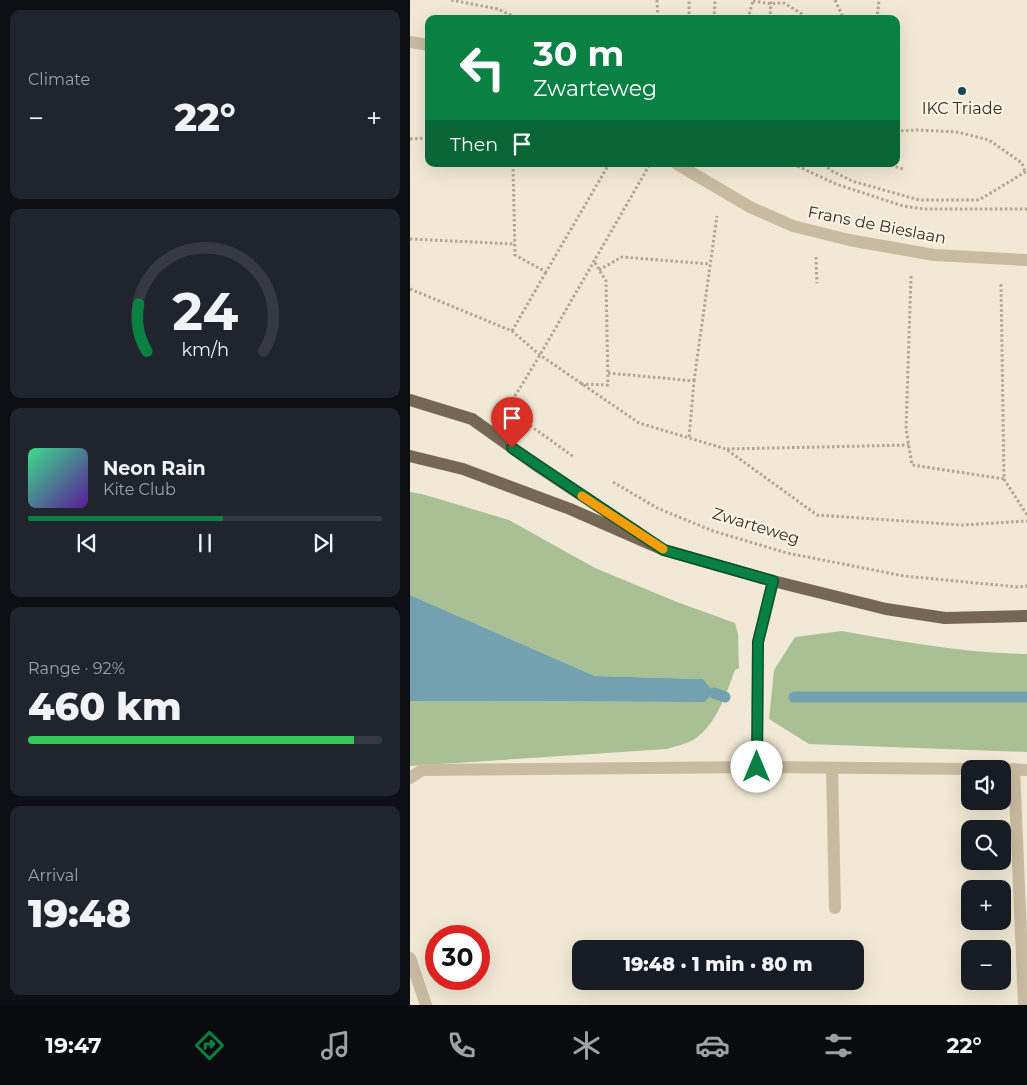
<!DOCTYPE html>
<html lang="en">
<head>
<meta charset="utf-8">
<style>
  body { margin:0; font-family:Montserrat,sans-serif; background:#20242c; color:#f1f3f6; height:100vh; display:flex; flex-direction:column; font-size:19px; white-space:nowrap }
  * { box-sizing:border-box; margin:0 }
  p { font-size:16px; color:#9ea1a6 }
  .icon { flex:none; width:28px; height:28px; fill:none; stroke:currentColor; stroke-width:2; stroke-linecap:round; stroke-linejoin:round }
  .map { position:relative; flex:1; overflow:hidden }
  .side { display:flex; flex-direction:column; gap:10px; padding:10px; background:#0d0f14; width:410px }
  .side>* { flex:none }
  .banner { position:absolute; left:15px; top:15px; width:475px; height:152px; border-radius:10px; box-shadow:0 5px 20px #0002; background:#0b8043; color:#fff; overflow:hidden }
  .buttons { position:absolute; left:551px; top:760px; display:grid; gap:10px }
  .buttons a { display:grid; place-items:center; width:50px; height:50px; border-radius:10px; background:#171b24; box-shadow:0 5px 20px #0002; font-size:25px }
  .speed { position:absolute; left:15px; top:925px; display:flex; gap:10px; font-size:25px; font-weight:700; text-align:center }
  .speed>* { display:grid; place-content:center; width:65px; height:65px; border-radius:50%; background:#171b24; box-shadow:0 5px 20px #0002; line-height:1 }
  .speed .limit { border:8px solid #d22; background:#fff; color:#111 }
  .pin { position:absolute; display:grid; place-items:center; width:42px; height:42px; color:#fff; margin:-51px -21px; border-radius:50% 50% 50% 0; rotate:-45deg; box-shadow:0 0 5px #0007 }
  .pin .icon { rotate:45deg }
  .me { position:absolute; width:55px; margin:-28px; rotate:0deg; stroke-linejoin:round; filter:drop-shadow(0 0 4px #0008) }
  .turn { display:flex; align-items:center; gap:18px; height:105px; padding:0 25px; font-size:22px }
  .turn .icon { width:65px; height:65px; stroke-width:2.5 }
  .turn b { display:block; font-size:35px; line-height:42px }
  .then { display:flex; align-items:center; height:48px; padding:0 25px; background:#0003; gap:10px; font-size:19px }
  .big { font-size:38px; font-weight:800; line-height:1.1 }
  .side .tile { flex:1; display:flex; flex-direction:column; justify-content:center; gap:8px; min-width:0; padding:0 18px; border-radius:10px; background:#20242c }
  .side .dial { align-items:center; gap:0 }
  .dial svg { height:130px; overflow:visible; fill:none; stroke:#363941; stroke-width:7; stroke-linecap:round; text-anchor:middle }
  .dial text { fill:#f1f3f6; stroke:none }
  .song { display:flex; align-items:center; gap:15px }
  .cover { width:60px; height:60px; border-radius:8px; background:linear-gradient(135deg,hsl(150 70% 55%),hsl(270 70% 35%)) }
  .played { height:5px; border-radius:2px; background:linear-gradient(90deg,#0b8043 55%,#363941 55%) }
  .keys { display:flex; justify-content:space-around; direction:ltr }
  .heat { display:flex; justify-content:space-between; align-items:center; font-size:28px; direction:ltr }
  .charge { height:8px; border-radius:4px; background:linear-gradient(90deg,#34c759 92%,#363941 0) }
  .trip { position:absolute; left:162px; top:940px; width:292px; height:50px; border-radius:10px; background:#171b24; box-shadow:0 5px 20px #0002; font-weight:800; line-height:50px; text-align:center }
  .dock { display:flex; height:80px; justify-content:space-around; align-items:center; background:#090b0e; color:#9ea1a6 }
  .dock .icon { width:35px; height:35px }
  .dock .current { color:#0b8043 }
  .dock b { font-size:22px; color:#f1f3f6 }
  main { display:flex; flex:1; min-height:0 }
  .map>svg:first-child { display:block }
  .green { fill:#a9c095 }
  .water { fill:#73a1af }
  .lines { fill:none; stroke-linecap:round; stroke-linejoin:round }
  .stream { stroke:#73a1af; stroke-width:11 }
  .path { stroke:#b5a58b; stroke-width:3; stroke-dasharray:2.5 2.5; stroke-linecap:butt }
  .minor { stroke:#c9bba1; stroke-width:12 }
  .major { stroke:#766654; stroke-width:12 }
  .route-casing { stroke:#07532c; stroke-width:12 }
  .route { stroke:#0b8043; stroke-width:9 }
  .slow { stroke:#f59e0b; stroke-width:9 }
  .poi-dot { fill:#194555; stroke:#f9f3e1; stroke-width:2 }
  .labels { text-anchor:middle; dominant-baseline:central; stroke-width:4; stroke-linejoin:round; paint-order:stroke }
  .poi-label { font-size:16px; fill:#332c24; stroke:#f9f3e1 }
  .street-label { font-size:16px; fill:#332c24; stroke:#f9f3e1 }
</style>
</head>
<body>
<main>
<section class="side">
<div class="tile"><p>Climate</p>
<div class="heat"><a>−</a><b class="big">22°</b><a>+</a></div>
</div>
<div class="tile dial"><svg viewBox="0 0 100 80">
<path d="M14 69A42 42 0 1 1 86 69"/>
<path d="M14 69A42 42 0 0 1 9 40" stroke="#0b8043"/>
<text x="50" y="56" font-size="32" font-weight="700">24</text>
<text x="50" y="72" font-size="11">km/h</text>
</svg></div>
<div class="tile">
<div class="song"><i class="cover"></i><div><b>Neon Rain</b><p>Kite Club</p></div></div>
<div class="played"></div>
<div class="keys"><svg class="icon" aria-label="previous" viewBox="0 0 24 24"><path d="M18 5L8 12l10 7zM5 5v14"/></svg><svg class="icon" aria-label="pause" viewBox="0 0 24 24"><path d="M8 5v14M16 5v14"/></svg><svg class="icon" aria-label="next" viewBox="0 0 24 24"><path d="M6 5l10 7-10 7zM19 5v14"/></svg></div>
</div>
<div class="tile"><p>Range · 92%</p><b class="big">460 km</b><div class="charge"></div></div>
<div class="tile"><p>Arrival</p><b class="big">19:48</b></div>
</section>
<div class="map">
<svg width="617" height="1005" viewBox="0 0 617 1005">
  <rect width="100%" height="100%" fill="#f1e9d5"/>
  <g class="green">
    <path d="M 0,492 L 12,494 L 99,520 L 185,568 L 267,602 L 325,623 L 328,634 L 329,668 L 325,670 C 316,694 306,726 283,740 C 276,744 265,746 257,749 L 0,766 L 0,701 L 294,702 L 292,679 L 185,676 L 0,595 Z"/>
    <path d="M 432,631 C 493,642 555,653 617,654 L 617,752 L 399,744 L 359,719 L 364,670 L 385,637 Z"/>
  </g>
  <path class="water" d="M 0,595 L 185,676 L 293,679 L 304,693 L 294,702 L 0,701 Z"/>
  <g class="lines">
    <g class="stream">
      <path d="M 304,693 L 315,697"/>
      <path d="M 384,697 L 617,697"/>
    </g>
    <g class="path">
      <path d="M 41,0 L 88,9 L 109,19"/>
      <path d="M 247,0 L 248,19"/>
      <path d="M 425,0 L 434,19"/>
      <path d="M 343,1 L 361,4 L 367,3 L 374,3 L 392,14 L 393,19"/>
      <path d="M 279,19 L 279,0"/>
      <path d="M 304,19 L 305,0"/>
      <path d="M 338,19 L 343,0"/>
      <path d="M 360,19 L 361,0"/>
      <path d="M 467,19 L 469,0"/>
      <path d="M 486,131 L 506,130 L 547,132 L 579,140 L 612,163 L 615,172"/>
      <path d="M 0,139 L 19,138"/>
      <path d="M 103,164 L 105,255 L 136,272 L 199,164"/>
      <path d="M 383,164 L 426,184 L 493,206 L 514,209 L 617,209"/>
      <path d="M 414,164 L 420,170 L 442,181 L 509,200 L 569,200 L 617,171"/>
      <path d="M 476,164 L 493,169"/>
      <path d="M 0,239 L 105,244"/>
      <path d="M 406,257 L 407,283"/>
      <path d="M 189,270 L 212,257 L 300,264"/>
      <path d="M 501,276 L 496,429 L 502,465 L 594,479 L 591,283"/>
      <path d="M 0,289 L 102,331 L 130,355 L 229,423 L 316,449 L 407,515 L 552,525 L 617,521"/>
      <path d="M 102,331 L 136,272"/>
      <path d="M 198,373 L 284,381 L 279,438"/>
      <path d="M 284,381 L 307,216"/>
      <path d="M 171,384 L 198,385 L 196,281 L 184,261"/>
      <path d="M 91,406 L 97,409 L 164,457"/>
      <path d="M 97,409 L 130,355 L 240,164"/>
      <path d="M 317,449 L 499,445"/>
      <path d="M 594,479 L 617,515"/>
      <path d="M 203,482 L 247,508 L 303,531 L 377,553 L 494,576 L 608,587 L 617,586"/>
    </g>
    <g class="minor">
      <path d="M 0,42 L 19,45"/>
      <path d="M 267,164 L 340,207 L 383,226 L 439,240 L 524,255 L 617,260"/>
      <path d="M 347,767 L 348,642 L 363,581"/>
      <path d="M 422,769 L 425,908"/>
      <path d="M 592,769 L 617,770"/>
      <path d="M 604,769 L 614,1005"/>
      <path d="M 0,778 L 12,770 L 347,767 L 560,769"/>
      <path d="M 0,958 L 16,1005"/>
    </g>
    <g class="major">
      <path d="M 0,400 L 62,419 L 129,467 L 227,532"/>
      <path d="M 0,456 L 53,469 L 160,509 L 254,550 L 363,581 L 476,609 L 535,618 L 617,616"/>
    </g>
  </g>
  <g class="lines">
    <defs>
      <path id="route" d="M 102,448 L 254,550 L 363,581 L 348,642 L 347,767"/>
    </defs>
    <use href="#route" class="route-casing"/>
    <use href="#route" class="route"/>
    <path class="slow" d="M 172,496 L 253,549"/>
  </g>
  <circle class="poi-dot" cx="552" cy="91" r="5"/>
  <g class="labels">
    <g class="poi-label">
      <text x="552" y="108">IKC Triade</text>
    </g>
    <g class="street-label">
      <text transform="translate(467 225) rotate(11)">Frans de Bieslaan</text>
      <text transform="translate(346 526) rotate(17)">Zwarteweg</text>
    </g>
  </g>
</svg>
<div class="buttons">
<a><svg class="icon" aria-label="sound" viewBox="0 0 24 24"><path d="M4 9h4l5-4v14l-5-4H4zM17 9q2 3 0 6"/></svg></a>
<a><svg class="icon" aria-label="search" viewBox="0 0 24 24"><circle cx="10" cy="10" r="6"/><path d="M15 15l6 6"/></svg></a>
<a>+</a>
<a>−</a>
</div>
<div class="speed"><div class="limit">30</div></div>
<div class="pin" style="left:102px;top:448px;background:#d93025"><svg class="icon" aria-label="arrive" viewBox="0 0 24 24"><path d="M6 21V4h12l-3 4 3 4H6"/></svg></div>
<svg class="me" style="left:347px;top:767px" viewBox="-20 -20 40 40"><circle r="19" fill="#fff"/><path d="M0-13L10 11 0 6-10 11z" fill="#0b8043"/></svg>
<div class="trip">19:48 · 1 min · 80 m</div>
<div class="banner">
<div class="turn"><svg class="icon" aria-label="left" viewBox="0 0 24 24"><path d="M17 20v-9H6M10 6l-5 5 5 5"/></svg><div><b>30 m</b>Zwarteweg</div></div>
<div class="then">Then<svg class="icon" aria-label="arrive" viewBox="0 0 24 24"><path d="M6 21V4h12l-3 4 3 4H6"/></svg></div>
</div>
</div>
</main>
<nav class="dock">
<b>19:47</b>
<svg class="icon current" aria-label="directions" viewBox="0 0 24 24"><path d="M12 3l9 9-9 9-9-9zM9 14v-3h6M13 9l2 2-2 2"/></svg>
<svg class="icon" aria-label="music" viewBox="0 0 24 24"><path d="M9 18V5l10-2v13"/><circle cx="6" cy="18" r="3"/><circle cx="16" cy="16" r="3"/></svg>
<svg class="icon" aria-label="phone" viewBox="0 0 24 24"><path d="M5 4h4l2 5-3 2q2 4 5 5l2-3 5 2v4C11 20 4 13 5 4z"/></svg>
<svg class="icon" aria-label="climate" viewBox="0 0 24 24"><path d="M12 3v18M4 7l16 10M4 17L20 7"/></svg>
<svg class="icon" aria-label="car" viewBox="0 0 24 24"><path d="M5 17H2v-5l4-1 3-4h7l3 4 3 1v5h-3M9 17h6M6 11h13"/><circle cx="7" cy="17" r="2"/><circle cx="17" cy="17" r="2"/></svg>
<svg class="icon" aria-label="filters" viewBox="0 0 24 24"><path d="M4 7h16M4 17h16"/><circle cx="9" cy="7" r="2"/><circle cx="15" cy="17" r="2"/></svg>
<b>22°</b>
</nav>
</body>
</html>
